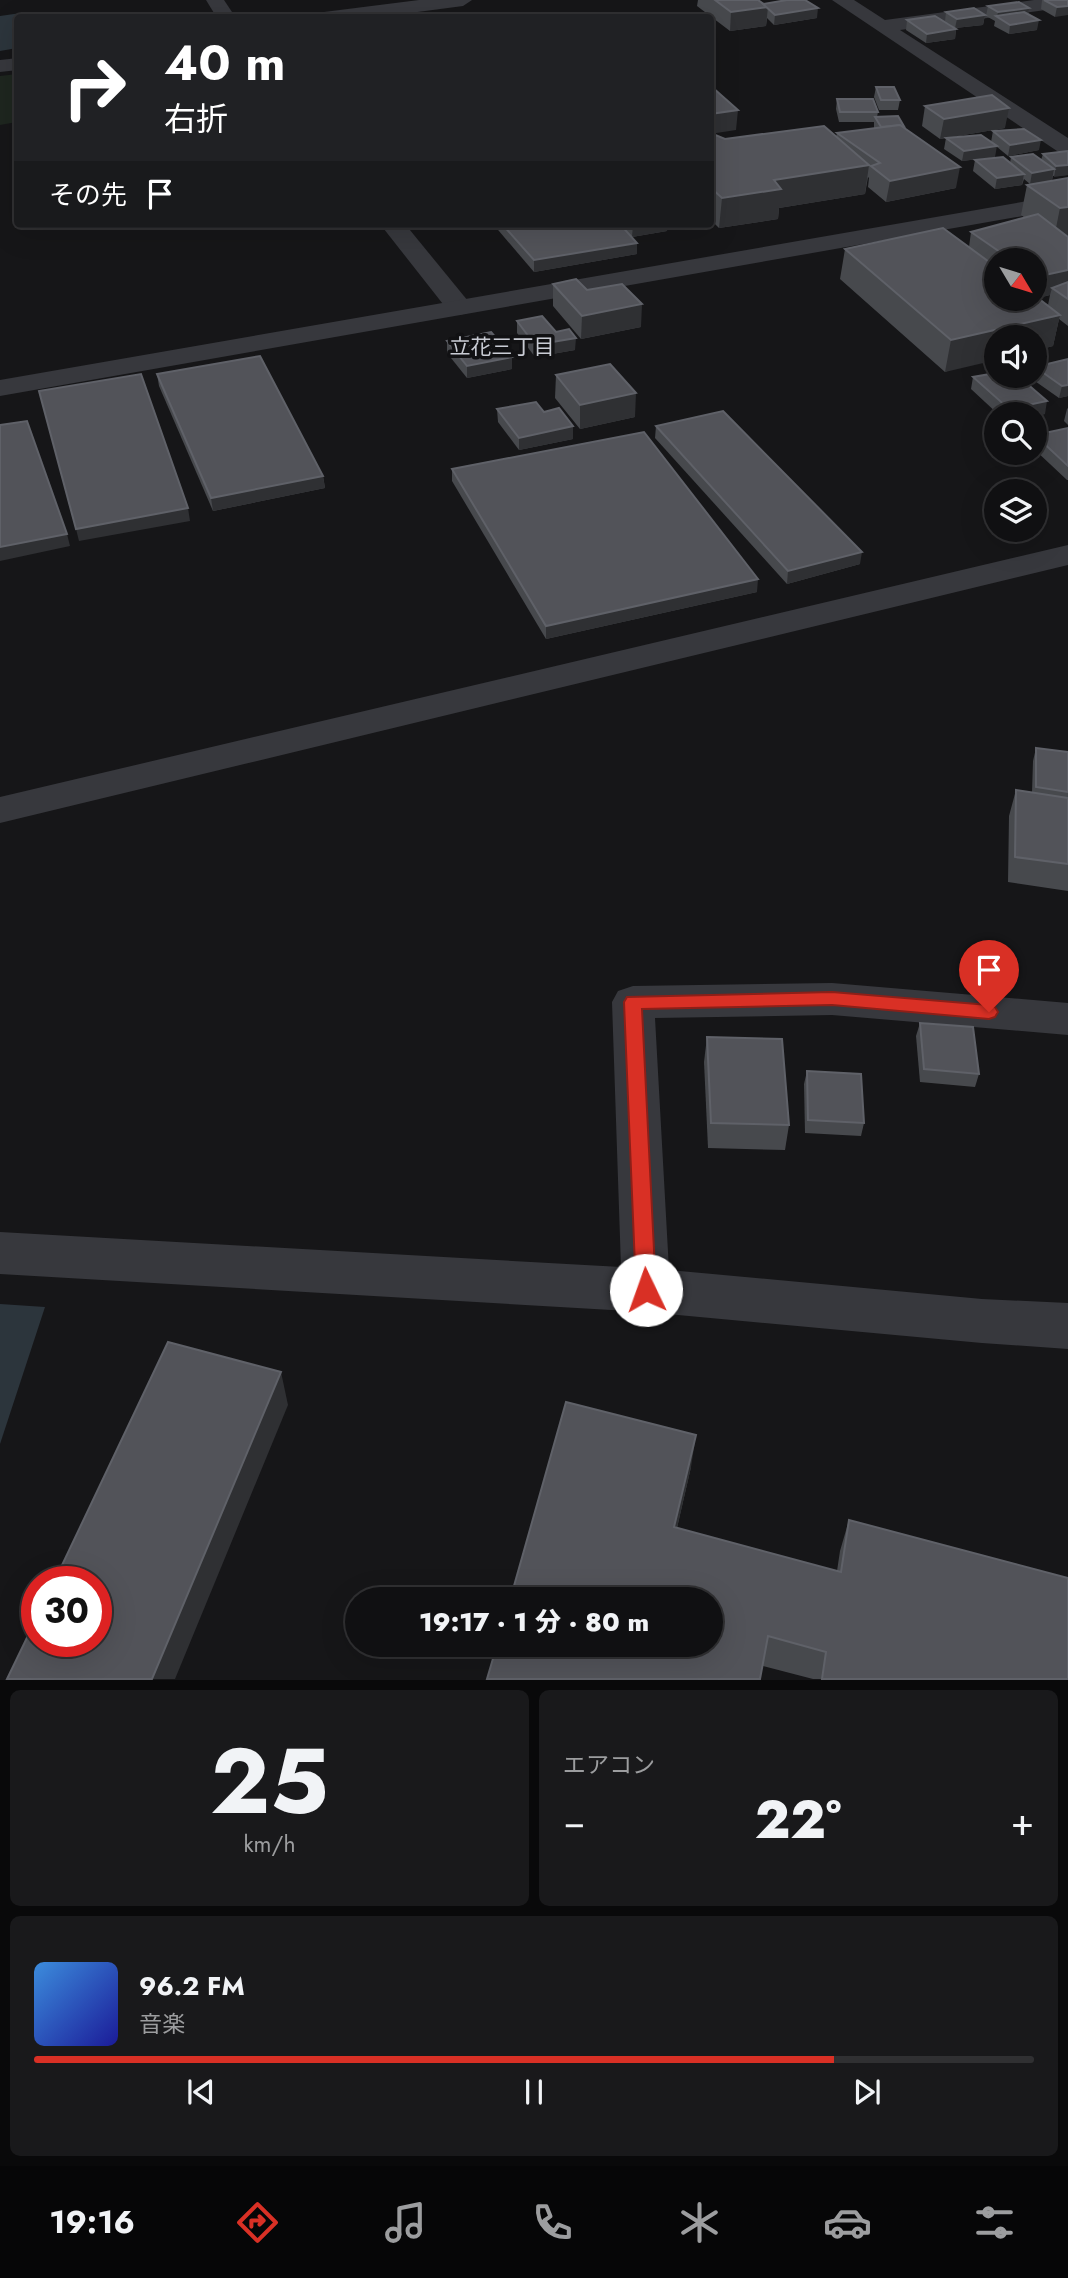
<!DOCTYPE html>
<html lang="ja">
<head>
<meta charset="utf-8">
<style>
  body { margin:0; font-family:Jost,"Noto Sans JP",sans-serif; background:#19191b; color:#f1f3f6; height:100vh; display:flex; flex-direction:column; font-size:26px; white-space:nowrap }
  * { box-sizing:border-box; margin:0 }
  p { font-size:23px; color:#9c9d9f }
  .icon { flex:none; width:38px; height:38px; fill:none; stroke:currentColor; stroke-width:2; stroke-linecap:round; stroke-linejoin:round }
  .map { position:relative; height:1680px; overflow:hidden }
  .sheet { display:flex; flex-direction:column; gap:10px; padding:10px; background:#09090a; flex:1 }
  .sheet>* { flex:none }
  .top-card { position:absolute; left:14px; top:14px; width:700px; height:214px; border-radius:7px; box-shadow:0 7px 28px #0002,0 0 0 2px #303032; background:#202124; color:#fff; overflow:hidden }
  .needle { width:46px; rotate:128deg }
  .controls { position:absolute; left:984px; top:248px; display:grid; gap:14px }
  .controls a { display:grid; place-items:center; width:63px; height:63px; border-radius:50%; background:#101012; box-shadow:0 7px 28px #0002,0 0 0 2px #303032; font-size:35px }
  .speed { position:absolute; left:21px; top:1566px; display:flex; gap:14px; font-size:35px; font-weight:700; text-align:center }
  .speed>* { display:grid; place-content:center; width:91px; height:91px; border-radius:50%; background:#101012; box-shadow:0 7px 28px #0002,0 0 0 2px #303032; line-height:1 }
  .speed .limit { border:10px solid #d22; background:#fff; color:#111 }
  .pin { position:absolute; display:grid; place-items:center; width:60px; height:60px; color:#fff; margin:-72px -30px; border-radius:50% 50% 50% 0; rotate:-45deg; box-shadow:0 0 7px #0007 }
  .pin .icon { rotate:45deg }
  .me { position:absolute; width:77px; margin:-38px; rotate:357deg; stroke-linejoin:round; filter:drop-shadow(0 0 5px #0008) }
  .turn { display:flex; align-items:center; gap:24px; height:147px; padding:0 35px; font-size:32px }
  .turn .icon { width:91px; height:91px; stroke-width:2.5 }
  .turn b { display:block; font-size:49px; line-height:60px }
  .then { display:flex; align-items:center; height:66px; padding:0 35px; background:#0003; gap:14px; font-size:26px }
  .big { font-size:52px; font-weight:800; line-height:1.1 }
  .sheet .tile { flex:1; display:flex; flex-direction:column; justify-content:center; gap:10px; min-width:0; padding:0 24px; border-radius:10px; background:#19191b }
  .sheet .dial { align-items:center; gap:0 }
  .dial b { font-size:91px; line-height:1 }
  .song { display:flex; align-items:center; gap:21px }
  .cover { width:84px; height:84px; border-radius:10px; background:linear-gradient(135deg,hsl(210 70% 55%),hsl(240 70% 35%)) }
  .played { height:7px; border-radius:4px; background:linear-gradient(90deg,#d93025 80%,#303032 80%) }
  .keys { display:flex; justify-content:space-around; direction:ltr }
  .heat { display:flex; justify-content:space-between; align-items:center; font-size:38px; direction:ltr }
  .sheet .tiles { flex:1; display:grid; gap:10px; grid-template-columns:1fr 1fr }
  .tile:last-child { grid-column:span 2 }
  .trip { position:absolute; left:345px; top:1587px; width:378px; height:70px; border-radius:35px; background:#101012; box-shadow:0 7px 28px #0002,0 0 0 2px #303032; font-weight:800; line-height:70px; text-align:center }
  .tab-bar { display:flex; height:112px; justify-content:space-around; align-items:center; background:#060607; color:#9c9d9f }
  .tab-bar .icon { width:49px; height:49px }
  .tab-bar .selected { color:#d93025 }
  .tab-bar b { font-size:32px; color:#f1f3f6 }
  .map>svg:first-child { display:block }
  .green { fill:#1e261f }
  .water { fill:#2c353c }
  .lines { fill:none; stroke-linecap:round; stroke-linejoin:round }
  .minor { fill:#37383d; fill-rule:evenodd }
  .tertiary { fill:#37383d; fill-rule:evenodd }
  .wall { fill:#47494d; fill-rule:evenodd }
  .shaded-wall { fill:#2f3033 }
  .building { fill:#525359; stroke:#5f6168; stroke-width:2 }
  .route { fill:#d93025; stroke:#8d1f18; stroke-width:2 }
  .labels { text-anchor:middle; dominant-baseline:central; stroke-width:7; stroke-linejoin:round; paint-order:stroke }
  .far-neighbourhood-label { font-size:21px; fill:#c9ccd4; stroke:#111113 }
</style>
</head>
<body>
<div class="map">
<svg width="1068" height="1680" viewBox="0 0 1068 1680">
  <rect width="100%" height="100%" fill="#161618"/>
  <path class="green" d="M 17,74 L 17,122 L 0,125 L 0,76 Z"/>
  <g class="water">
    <path d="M 28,12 L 31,17 L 18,18 L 17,48 L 0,51 L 0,16 Z"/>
    <path d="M 0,1304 L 45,1307 L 0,1444 Z"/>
  </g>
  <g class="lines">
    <g class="minor">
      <path d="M 206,0 L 224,0 L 236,18 L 217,18 Z"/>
      <path d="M 419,0 L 472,0 L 463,6 L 372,18 L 315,18 L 324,12 Z"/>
      <path d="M 832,0 L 854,0 L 885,20 L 1034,0 L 1068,0 L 1068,7 L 900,30 L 1068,138 L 1068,155 L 1060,153 Z"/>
      <path d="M 18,58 L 18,70 L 0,72 L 0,60 Z"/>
      <path d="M 380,224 L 405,224 L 468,301 L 472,307 L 468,313 L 459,315 L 450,313 Z"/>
      <path d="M 1068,545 L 1068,565 L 0,823 L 0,797 Z"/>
      <path d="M 832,983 L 1068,1003 L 1068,1035 L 832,1015 L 655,1018 L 669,1270 L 982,1299 L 1068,1303 L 1068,1349 L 982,1343 L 646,1312 L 0,1274 L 0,1232 L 621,1267 L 612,1002 L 618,991 L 633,986 Z"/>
    </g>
    <path class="tertiary" d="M 1068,194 L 1068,208 L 0,396 L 0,380 Z"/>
  </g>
  <g class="wall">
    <path d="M 698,0 L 758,0 L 763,4 L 817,18 L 774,25 L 767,18 L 766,26 L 730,31 L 697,6 Z"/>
    <path d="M 1042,0 L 1068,0 L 1055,17 L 1041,9 Z"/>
    <path d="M 988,6 L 1029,8 L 1028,14 L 1037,30 L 1009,34 L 994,26 L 995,21 L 986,16 Z"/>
    <path d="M 946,12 L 985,15 L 983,25 L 955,28 L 945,21 Z"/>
    <path d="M 907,20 L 956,29 L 955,39 L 926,43 L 906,30 Z"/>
    <path d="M 876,87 L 900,100 L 898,110 L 879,110 L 874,97 Z"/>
    <path d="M 837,99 L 878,112 L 877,117 L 905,128 L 956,188 L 886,202 L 868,187 L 869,178 L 868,177 L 865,194 L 779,208 L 778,219 L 719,228 L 710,219 L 710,134 L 725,139 L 836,137 L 837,133 L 874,128 L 874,122 L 839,122 L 836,109 Z"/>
    <path d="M 925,106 L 1005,128 L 940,139 L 922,126 Z"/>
    <path d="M 993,131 L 1039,150 L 1008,156 L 991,142 Z"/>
    <path d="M 946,138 L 995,157 L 962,161 L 944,149 Z"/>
    <path d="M 1068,151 L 1068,175 L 1053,176 L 1052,180 L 1030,184 L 1024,179 L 1022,185 L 995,189 L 973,171 L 975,160 L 1010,163 L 1011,157 L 1041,160 L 1043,154 Z"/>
    <path d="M 1068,178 L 1068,236 L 1067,236 L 1068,237 L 1068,326 L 1059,319 L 1053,346 L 1034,351 L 1034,338 L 945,372 L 840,279 L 845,249 L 969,247 L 971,232 L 1025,218 L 1021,215 L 1027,185 ZM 996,261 L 1034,261 L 1034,299 L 996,299 ZM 1050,295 L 1048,305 L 1038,298 Z"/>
    <path d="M 493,224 L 620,224 L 637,243 L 637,254 L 534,272 Z"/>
    <path d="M 621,224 L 668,224 L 667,231 L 632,237 Z"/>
    <path d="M 553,284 L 587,290 L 641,327 L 581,339 L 553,306 Z"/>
    <path d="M 517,321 L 556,332 L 575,350 L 535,357 L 517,333 Z"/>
    <path d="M 447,341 L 512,357 L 512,369 L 467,378 L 447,353 Z"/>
    <path d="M 1068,359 L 1068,396 L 1059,398 L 1032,379 L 1033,376 L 1034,376 L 1035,367 Z"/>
    <path d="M 157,374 L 323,476 L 325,488 L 213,511 L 159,386 Z"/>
    <path d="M 556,375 L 635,417 L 580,429 L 555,398 Z"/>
    <path d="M 973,377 L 1045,414 L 1034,416 L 1034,415 L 999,415 L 971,389 Z"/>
    <path d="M 1068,408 L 1068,425 L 1064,421 L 1067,409 Z"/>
    <path d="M 497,409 L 544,412 L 573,439 L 519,450 L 498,422 Z"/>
    <path d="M 656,426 L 860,564 L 787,584 L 655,438 Z"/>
    <path d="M 1068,428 L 1068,480 L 1067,480 L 1034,449 L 1034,437 L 1035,435 Z"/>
    <path d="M 452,469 L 757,592 L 546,639 L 452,481 Z"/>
    <path d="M 1036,748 L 1068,752 L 1068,891 L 1008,882 L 1009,816 L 1016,790 L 1032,793 L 1033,761 Z"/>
    <path d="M 920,1023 L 979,1074 L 975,1087 L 920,1082 L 916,1036 Z"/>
    <path d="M 707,1037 L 789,1125 L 785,1150 L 708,1148 L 704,1062 Z"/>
    <path d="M 807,1071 L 864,1123 L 861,1136 L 805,1133 L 804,1084 Z"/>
    <path d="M 691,1467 L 677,1528 L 837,1571 L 840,1551 L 849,1520 L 1068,1679 L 813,1679 L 510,1600 Z"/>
  </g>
  <g class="shaded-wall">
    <path d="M 1068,6 L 1068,15 L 1055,17 L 1057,7 Z"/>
    <path d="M 768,7 L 766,26 L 730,31 L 731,12 Z"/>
    <path d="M 818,8 L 817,18 L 774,25 L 775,15 Z"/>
    <path d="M 1029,8 L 1028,18 L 997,17 L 998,12 Z"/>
    <path d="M 985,15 L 983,25 L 955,28 L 957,19 Z"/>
    <path d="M 1039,20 L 1037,30 L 1009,34 L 1010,25 Z"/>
    <path d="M 956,29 L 955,39 L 926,43 L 927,34 Z"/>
    <path d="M 1009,108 L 1005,128 L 940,139 L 944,119 Z"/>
    <path d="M 738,110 L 736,130 L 710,134 L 710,114 Z"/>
    <path d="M 1041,140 L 1039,150 L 1008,156 L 1010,145 Z"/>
    <path d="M 997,146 L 995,157 L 962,161 L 964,151 Z"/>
    <path d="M 869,165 L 865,194 L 779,208 L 778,219 L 719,228 L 722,198 L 774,180 Z"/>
    <path d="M 1068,165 L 1068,175 L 1054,177 L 1056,166 Z"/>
    <path d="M 960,167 L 956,188 L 886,202 L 890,181 Z"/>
    <path d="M 1054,169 L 1052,180 L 1030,184 L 1032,173 Z"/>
    <path d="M 1024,174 L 1022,185 L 995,189 L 997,178 Z"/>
    <path d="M 1068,207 L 1068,236 L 1054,238 L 1060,208 Z"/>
    <path d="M 641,224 L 668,224 L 667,231 L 632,237 L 633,225 Z"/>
    <path d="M 637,243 L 637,254 L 534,272 L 534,260 Z"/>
    <path d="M 1068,270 L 1068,291 L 1052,288 L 1050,295 L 1034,299 L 1034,285 L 1036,277 Z"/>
    <path d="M 642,304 L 641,327 L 581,339 L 582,316 Z"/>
    <path d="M 1060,315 L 1053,346 L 1034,351 L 1034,338 L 996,338 L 996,360 L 945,372 L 951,340 Z"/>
    <path d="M 576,338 L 575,350 L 535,357 L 535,345 Z"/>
    <path d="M 512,357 L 512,369 L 467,378 L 467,366 Z"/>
    <path d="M 1068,385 L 1068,396 L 1059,398 L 1062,386 Z"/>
    <path d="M 636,393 L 635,417 L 580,429 L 580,405 Z"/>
    <path d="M 1047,401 L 1045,414 L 1034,416 L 1034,415 L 1008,415 L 1009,409 Z"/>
    <path d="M 573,426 L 573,439 L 519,450 L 519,438 Z"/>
    <path d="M 323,476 L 325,488 L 213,511 L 211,498 Z"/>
    <path d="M 188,508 L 190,521 L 79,541 L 76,529 Z"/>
    <path d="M 67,534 L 70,546 L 0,561 L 0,547 Z"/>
    <path d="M 862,552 L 860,564 L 787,584 L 788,571 Z"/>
    <path d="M 758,579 L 757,592 L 546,639 L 546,626 Z"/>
    <path d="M 281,1372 L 288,1405 L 175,1679 L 152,1679 Z"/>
    <path d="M 696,1435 L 691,1467 L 670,1558 L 674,1527 Z"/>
  </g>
  <g class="building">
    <path d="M 715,0 L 758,0 L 768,7 L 731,12 Z"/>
    <path d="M 787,0 L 805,0 L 818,8 L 775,15 L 763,4 Z"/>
    <path d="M 1044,0 L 1068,0 L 1068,6 L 1057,7 Z"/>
    <path d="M 1019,2 L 1029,8 L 998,12 L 988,6 Z"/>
    <path d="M 974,8 L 985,15 L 957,19 L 946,12 Z"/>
    <path d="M 1024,12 L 1039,20 L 1010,25 L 996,16 Z"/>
    <path d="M 935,16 L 956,29 L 927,34 L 907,20 Z"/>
    <path d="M 710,87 L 712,87 L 738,110 L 710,114 Z"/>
    <path d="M 876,87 L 894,87 L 900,100 L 881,100 Z"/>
    <path d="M 992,95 L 1009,108 L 944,119 L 925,106 Z"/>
    <path d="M 837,99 L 873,99 L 878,112 L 840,112 Z"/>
    <path d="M 898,116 L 905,128 L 900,125 L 881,127 L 875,117 Z"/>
    <path d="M 900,125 L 960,167 L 890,181 L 871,166 L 880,163 L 837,133 Z"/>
    <path d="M 824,126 L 869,165 L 774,180 L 781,189 L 722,198 L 710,187 L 710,134 L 713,134 L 725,139 Z"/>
    <path d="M 1024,129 L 1041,140 L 1010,145 L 993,131 Z"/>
    <path d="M 981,135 L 997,146 L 964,151 L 946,138 Z"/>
    <path d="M 1068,151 L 1068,165 L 1056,166 L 1043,154 Z"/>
    <path d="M 1033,154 L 1054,169 L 1032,173 L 1011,157 Z"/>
    <path d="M 1003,157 L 1024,174 L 997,178 L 975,160 Z"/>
    <path d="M 1068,178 L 1068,207 L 1060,208 L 1027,185 Z"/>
    <path d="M 1038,214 L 1068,237 L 1068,270 L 1036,277 L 1034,276 L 1034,261 L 1013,261 L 971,232 Z"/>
    <path d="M 502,224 L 620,224 L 637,243 L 534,260 Z"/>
    <path d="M 943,228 L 996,267 L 996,299 L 1034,299 L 1034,295 L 1060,315 L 951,340 L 845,249 Z"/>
    <path d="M 576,279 L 587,290 L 622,284 L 642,304 L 582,316 L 553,284 Z"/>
    <path d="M 1068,282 L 1068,299 L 1052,288 Z"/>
    <path d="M 542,316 L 556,332 L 569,329 L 576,338 L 535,345 L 517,321 Z"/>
    <path d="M 491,332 L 512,357 L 467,366 L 447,341 Z"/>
    <path d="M 260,356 L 323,476 L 211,498 L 157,374 Z"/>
    <path d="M 1068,359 L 1068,385 L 1062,386 L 1035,367 Z"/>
    <path d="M 610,364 L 636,393 L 580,405 L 556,375 Z"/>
    <path d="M 996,373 L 996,376 L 1018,376 L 1047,401 L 1009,409 L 973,377 Z"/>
    <path d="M 141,374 L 188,508 L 76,529 L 39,391 Z"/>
    <path d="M 536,402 L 544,412 L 559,408 L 573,426 L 519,438 L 497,409 Z"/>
    <path d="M 723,411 L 862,552 L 788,571 L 656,426 Z"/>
    <path d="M 27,421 L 67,534 L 0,547 L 0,425 Z"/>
    <path d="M 1068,428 L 1068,466 L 1035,435 Z"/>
    <path d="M 644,432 L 758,579 L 546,626 L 452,469 Z"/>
    <path d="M 1036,748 L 1068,752 L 1068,792 L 1036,787 Z"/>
    <path d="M 1016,790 L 1068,798 L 1068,864 L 1015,857 Z"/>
    <path d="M 920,1023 L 973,1027 L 979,1074 L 924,1069 Z"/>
    <path d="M 707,1037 L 782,1039 L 789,1125 L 711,1123 Z"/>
    <path d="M 807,1071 L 861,1074 L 864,1123 L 808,1120 Z"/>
    <path d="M 168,1342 L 281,1372 L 152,1679 L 7,1679 L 37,1617 L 37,1642 L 96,1642 L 96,1582 L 54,1582 Z"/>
    <path d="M 566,1402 L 696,1435 L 674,1527 L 841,1572 L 849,1520 L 1068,1578 L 1068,1679 L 822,1679 L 826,1652 L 768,1636 L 760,1679 L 487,1679 L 497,1645 L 710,1645 L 710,1600 L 510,1600 Z"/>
  </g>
  <path class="route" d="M 832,992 L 989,1005 L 995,1007 L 998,1012 L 995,1017 L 989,1019 L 832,1005 L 642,1009 L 656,1290 L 653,1296 L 646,1299 L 639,1296 L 636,1290 L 624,1002 L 627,997 Z"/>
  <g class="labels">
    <g class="far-neighbourhood-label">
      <text x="502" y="347">立花三丁目</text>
    </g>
  </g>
</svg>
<div class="controls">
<a><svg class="needle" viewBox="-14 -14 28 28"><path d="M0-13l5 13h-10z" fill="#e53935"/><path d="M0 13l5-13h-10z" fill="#9c9d9f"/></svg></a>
<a><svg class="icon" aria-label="sound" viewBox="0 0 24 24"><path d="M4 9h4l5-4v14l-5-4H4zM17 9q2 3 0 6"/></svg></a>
<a><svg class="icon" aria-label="search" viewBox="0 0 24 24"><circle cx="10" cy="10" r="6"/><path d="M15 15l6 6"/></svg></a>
<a><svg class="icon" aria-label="layers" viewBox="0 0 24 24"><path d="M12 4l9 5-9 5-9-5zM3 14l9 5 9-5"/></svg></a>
</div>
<div class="speed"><div class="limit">30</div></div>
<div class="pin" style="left:989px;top:1012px;background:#d93025"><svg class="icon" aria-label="arrive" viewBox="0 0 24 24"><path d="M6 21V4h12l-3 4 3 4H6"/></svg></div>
<svg class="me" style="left:646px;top:1290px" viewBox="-20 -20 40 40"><circle r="19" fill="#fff"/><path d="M0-13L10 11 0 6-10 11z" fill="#d93025"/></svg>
<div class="trip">19:17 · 1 分 · 80 m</div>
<div class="top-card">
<div class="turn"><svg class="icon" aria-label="right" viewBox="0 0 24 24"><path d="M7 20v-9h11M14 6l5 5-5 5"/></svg><div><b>40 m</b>右折</div></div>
<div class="then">その先<svg class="icon" aria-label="arrive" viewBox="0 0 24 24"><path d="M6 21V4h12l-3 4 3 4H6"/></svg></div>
</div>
</div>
<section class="sheet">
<div class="tiles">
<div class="tile dial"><b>25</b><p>km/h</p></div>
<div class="tile"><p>エアコン</p>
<div class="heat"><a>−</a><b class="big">22°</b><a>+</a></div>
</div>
<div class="tile">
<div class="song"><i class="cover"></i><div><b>96.2 FM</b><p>音楽</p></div></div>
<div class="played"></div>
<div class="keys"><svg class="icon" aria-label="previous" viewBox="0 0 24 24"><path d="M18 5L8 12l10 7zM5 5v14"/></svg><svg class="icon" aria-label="pause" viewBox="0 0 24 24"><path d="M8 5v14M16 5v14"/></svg><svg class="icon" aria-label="next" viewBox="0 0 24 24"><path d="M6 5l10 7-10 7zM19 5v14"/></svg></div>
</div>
</div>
</section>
<nav class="tab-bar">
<b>19:16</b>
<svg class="icon selected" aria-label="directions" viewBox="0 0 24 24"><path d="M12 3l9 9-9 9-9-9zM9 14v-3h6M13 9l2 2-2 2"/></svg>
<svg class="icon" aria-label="music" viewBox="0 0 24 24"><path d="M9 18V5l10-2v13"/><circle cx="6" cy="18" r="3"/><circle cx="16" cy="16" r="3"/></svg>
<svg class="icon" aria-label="phone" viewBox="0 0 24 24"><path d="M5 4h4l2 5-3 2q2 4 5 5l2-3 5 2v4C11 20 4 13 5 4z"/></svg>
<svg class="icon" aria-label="climate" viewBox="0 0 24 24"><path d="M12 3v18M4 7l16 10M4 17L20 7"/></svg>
<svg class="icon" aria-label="car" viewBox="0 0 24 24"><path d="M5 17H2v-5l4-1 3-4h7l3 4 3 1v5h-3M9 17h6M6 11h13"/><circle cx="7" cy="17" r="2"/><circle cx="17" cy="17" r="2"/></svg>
<svg class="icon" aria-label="filters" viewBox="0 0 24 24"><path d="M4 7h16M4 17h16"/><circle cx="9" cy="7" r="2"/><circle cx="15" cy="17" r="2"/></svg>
</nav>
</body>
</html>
